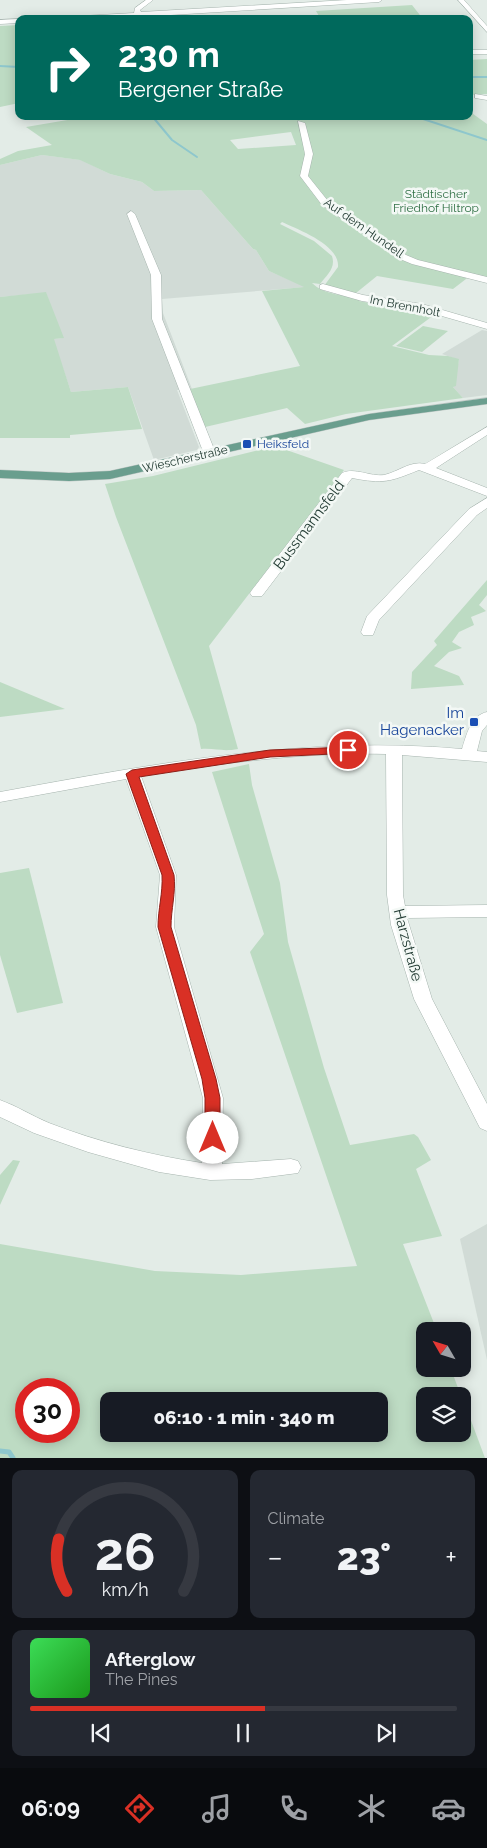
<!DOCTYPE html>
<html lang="en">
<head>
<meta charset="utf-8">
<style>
  body { margin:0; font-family:Raleway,sans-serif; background:#242831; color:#f1f3f6; height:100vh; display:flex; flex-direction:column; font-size:19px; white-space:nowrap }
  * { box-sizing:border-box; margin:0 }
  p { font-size:16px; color:#9ea1a6 }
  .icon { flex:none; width:28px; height:28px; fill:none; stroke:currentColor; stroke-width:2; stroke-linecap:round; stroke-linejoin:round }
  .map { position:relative; height:1458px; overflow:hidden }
  .drawer { display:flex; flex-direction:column; gap:12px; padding:12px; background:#0d0f14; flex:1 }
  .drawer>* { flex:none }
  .hud { position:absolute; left:15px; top:15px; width:458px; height:105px; border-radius:10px; box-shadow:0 2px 12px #0003; background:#00695c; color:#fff; overflow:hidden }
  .needle { width:32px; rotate:309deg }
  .controls { position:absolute; left:416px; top:1322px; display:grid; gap:10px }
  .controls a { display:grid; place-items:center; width:55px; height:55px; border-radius:10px; background:#171b24; box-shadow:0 2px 12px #0003; font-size:25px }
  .speed { position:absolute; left:15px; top:1378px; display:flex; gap:10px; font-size:25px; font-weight:700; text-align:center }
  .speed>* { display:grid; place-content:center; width:65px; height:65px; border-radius:50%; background:#171b24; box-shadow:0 2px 12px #0003; line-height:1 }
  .speed .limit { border:8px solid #d22; background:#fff; color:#111 }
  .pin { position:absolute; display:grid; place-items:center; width:42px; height:42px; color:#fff; margin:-21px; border:2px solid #fff; border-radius:50%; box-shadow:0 1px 5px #0007 }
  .me { position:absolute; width:55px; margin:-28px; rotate:0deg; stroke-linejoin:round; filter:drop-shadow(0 0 4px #0008) }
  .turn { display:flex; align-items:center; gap:18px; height:105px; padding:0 20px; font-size:22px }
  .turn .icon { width:65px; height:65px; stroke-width:2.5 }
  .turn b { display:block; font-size:35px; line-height:42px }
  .big { font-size:38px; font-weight:800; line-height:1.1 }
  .drawer .tile { flex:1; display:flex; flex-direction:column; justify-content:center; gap:8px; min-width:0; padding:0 18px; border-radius:10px; background:#242831 }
  .drawer .dial { align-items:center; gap:0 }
  .dial svg { height:130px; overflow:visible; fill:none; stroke:#363941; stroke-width:7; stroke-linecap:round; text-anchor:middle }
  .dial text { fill:#f1f3f6; stroke:none }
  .song { display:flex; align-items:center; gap:15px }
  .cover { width:60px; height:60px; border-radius:8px; background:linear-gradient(135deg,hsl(130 70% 55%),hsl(120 70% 35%)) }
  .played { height:5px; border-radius:2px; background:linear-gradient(90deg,#d93025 55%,#363941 55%) }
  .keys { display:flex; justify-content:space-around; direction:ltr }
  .heat { display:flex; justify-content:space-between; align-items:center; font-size:28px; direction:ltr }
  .drawer .tiles { flex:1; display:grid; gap:12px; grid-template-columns:1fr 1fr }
  .tile:last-child { grid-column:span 2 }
  .trip { position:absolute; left:100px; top:1392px; width:288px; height:50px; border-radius:10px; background:#171b24; box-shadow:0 2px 12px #0003; font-weight:800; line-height:50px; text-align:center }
  .tabs { display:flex; height:80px; justify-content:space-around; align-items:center; background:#090b0e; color:#9ea1a6 }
  .tabs .icon { width:35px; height:35px }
  .tabs .current { color:#d93025 }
  .tabs b { font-size:22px; color:#f1f3f6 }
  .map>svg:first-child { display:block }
  .built { fill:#d1dbd6 }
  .green { fill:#bddbc3; fill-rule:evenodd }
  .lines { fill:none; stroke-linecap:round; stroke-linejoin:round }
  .stream-far1 { stroke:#8ec7cd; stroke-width:2 }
  .stream { stroke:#8ec7cd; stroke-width:5 }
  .minor-casing { stroke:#a6b4ae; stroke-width:1 }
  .major-casing { stroke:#c1c8c6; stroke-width:1 }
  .minor { fill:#fff; fill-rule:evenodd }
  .major { fill:#6a9e8e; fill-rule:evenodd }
  .route { fill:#d93025; stroke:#8d1f18 }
  .transit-dot { fill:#1a4fb4; stroke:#f3f8f5; stroke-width:2 }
  .labels { text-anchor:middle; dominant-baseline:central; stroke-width:5; stroke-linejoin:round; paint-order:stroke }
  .far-park-label { font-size:12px; fill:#307045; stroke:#f3f8f5 }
  .far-street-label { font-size:12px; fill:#233c34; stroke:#f3f8f5 }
  .far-transit-label { font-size:12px; fill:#164399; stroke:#f3f8f5; text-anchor:start }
  .street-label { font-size:15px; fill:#233c34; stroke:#f3f8f5 }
  .transit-label { font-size:15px; fill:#164399; stroke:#f3f8f5; text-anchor:end }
</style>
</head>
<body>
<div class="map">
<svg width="487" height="1458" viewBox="0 0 487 1458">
  <rect width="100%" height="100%" fill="#e3ece7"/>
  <g class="built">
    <path d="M 42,155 L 81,160 L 110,174 L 142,182 L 154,191 L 201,190 L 253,249 L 256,250 L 269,271 L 306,287 L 162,299 L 163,313 L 192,389 L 177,390 L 199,447 L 197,450 L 154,460 L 128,387 L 71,392 L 53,339 L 63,338 L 46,293 L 0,297 L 0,165 Z"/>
    <path d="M 482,330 L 487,331 L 487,395 L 463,398 L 453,387 L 459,360 L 442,354 Z"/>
    <path d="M 487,1224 L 487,1360 L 460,1239 Z"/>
  </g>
  <g class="green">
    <path d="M 412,5 L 423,19 L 285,19 L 285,17 L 319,16 L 316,11 Z"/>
    <path d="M 19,25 L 19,103 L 0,107 L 0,26 Z"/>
    <path d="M 487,59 L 487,94 L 469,95 L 469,60 Z"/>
    <path d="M 469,111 L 487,124 L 487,277 L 470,274 L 466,279 L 453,289 L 377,276 L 356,293 L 356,295 L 324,286 L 338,267 C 340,245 299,230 282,222 L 280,224 L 314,241 L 332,256 C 336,268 327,275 320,284 L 312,283 C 324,295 344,295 359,298 L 359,301 L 434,315 L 392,346 L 429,355 L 448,356 L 459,359 L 456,386 L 453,387 L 463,398 L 346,414 L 305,424 L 287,408 L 205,427 L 190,389 L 300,366 L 262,291 L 304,287 L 269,271 L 256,250 L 253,249 L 201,190 L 154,191 L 142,182 L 110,174 L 80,160 L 42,155 L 0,165 L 0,159 L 18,151 L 52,145 L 26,127 L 91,116 L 469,116 ZM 291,132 L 296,145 L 238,149 L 230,140 Z"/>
    <path d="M 46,292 L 64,338 L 54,339 L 71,392 L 128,387 L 142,429 L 70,435 L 70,438 L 0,438 L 0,297 Z"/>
    <path d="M 423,326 L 448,331 L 422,352 L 396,346 Z"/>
    <path d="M 275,446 L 344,470 L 209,646 L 238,749 C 222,752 216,748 201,749 L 196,725 L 116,517 L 105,484 L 153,476 Z"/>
    <path d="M 487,580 L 487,595 L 479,605 L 486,611 L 471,617 L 474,625 L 459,632 L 452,642 L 462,648 L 449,652 L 434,666 L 459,676 L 464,685 L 411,689 L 412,672 L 437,645 L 434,641 Z"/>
    <path d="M 0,682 L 65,709 L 0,717 Z"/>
    <path d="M 249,764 L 252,785 L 280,883 L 288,942 L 324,1068 L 350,1145 L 414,1134 L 418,1137 L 431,1160 L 416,1169 L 442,1236 L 403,1244 L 437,1331 L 425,1331 L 425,1369 L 451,1369 L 461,1396 L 425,1396 L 425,1434 L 462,1434 L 463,1399 L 485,1458 L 0,1458 L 0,1244 L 155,1271 L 241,1275 L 357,1266 L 250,952 L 264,934 L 212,772 ZM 26,1389 L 69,1389 L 69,1431 L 26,1431 ZM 109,1401 L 379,1401 L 379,1434 L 109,1434 Z"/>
    <path d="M 29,868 L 63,1003 L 17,1013 L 0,955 L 0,873 Z"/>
    <path d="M 13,1160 L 20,1161 L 0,1205 L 0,1175 Z"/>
  </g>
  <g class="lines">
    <g class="stream-far1">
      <path d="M 0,66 L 19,67"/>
      <path d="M 469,77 L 487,77"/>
      <path d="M 152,116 L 172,140 L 197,157"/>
      <path d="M 414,116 L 487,140"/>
    </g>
    <path class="stream" d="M 0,1451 L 9,1452 L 13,1458"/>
    <defs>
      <g id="minor">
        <path d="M 146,0 L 153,0 L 140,10 L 141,12 L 347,0 L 382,0 L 379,2 L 138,17 L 61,19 L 64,17 L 134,13 L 135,8 Z"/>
        <path d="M 458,0 L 464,0 L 487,26 L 487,32 Z"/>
        <path d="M 19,19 L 19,23 L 0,24 L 0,20 Z"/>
        <rect x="469" y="50" width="18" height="4"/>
        <path d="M 475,94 L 487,96 L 487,100 L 475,98 Z"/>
        <path d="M 298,121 L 305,123 L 313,154 L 308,176 L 328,201 L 406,255 L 418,260 L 487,277 L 487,283 L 412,264 L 400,259 L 322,205 L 300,176 L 305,154 Z"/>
        <path d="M 131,211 L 135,214 L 161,275 L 162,319 L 216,454 L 214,457 L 210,458 L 204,454 L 152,319 L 151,275 L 127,214 Z"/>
        <path d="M 323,284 L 363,295 L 422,304 L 487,323 L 487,329 L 421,310 L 362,301 L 320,289 L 320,285 Z"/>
        <path d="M 487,427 L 487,435 L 436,468 L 487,488 L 487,496 L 419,470 C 389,482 384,484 352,478 L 262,596 L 252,596 L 250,593 L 252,590 L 342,473 C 355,467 370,477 384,475 C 398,472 411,460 425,464 Z"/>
        <path d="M 487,498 L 487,508 L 477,515 L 379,620 L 373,635 L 363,635 L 361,632 L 367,616 L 469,509 Z"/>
        <path d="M 487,712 L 487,725 L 482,731 L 477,751 L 487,752 L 487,762 L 402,755 L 403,895 L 405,906 L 487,905 L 487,917 L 407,918 L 432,999 L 487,1104 L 487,1131 L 480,1128 L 414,999 L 391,925 L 387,895 L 386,754 C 304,752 222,763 141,776 L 176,875 L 174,927 L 223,1098 L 222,1164 L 291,1159 L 298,1161 L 301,1167 L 298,1173 L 252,1179 L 210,1180 L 159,1172 L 88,1152 L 34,1133 L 0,1117 L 0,1100 C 17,1106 32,1116 49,1123 C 98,1142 150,1155 202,1163 L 203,1158 L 203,1098 L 156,927 L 160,875 L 126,779 L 0,802 L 0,792 C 153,764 305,735 462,749 C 466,736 471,715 487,712 Z"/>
      </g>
      <path id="major" d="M 487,398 L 487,404 L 369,420 L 110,479 L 69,481 L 0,478 L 0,470 L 69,473 L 110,471 L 369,414 Z"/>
    </defs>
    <use href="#minor" class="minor-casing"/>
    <use href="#major" class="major-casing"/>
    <use href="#minor" class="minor"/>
    <use href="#major" class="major"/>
  </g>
  <path class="route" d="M 348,747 L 354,750 L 353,753 L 270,757 L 139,777 L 174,875 C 176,893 171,909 171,927 L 216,1079 L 220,1098 L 220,1138 L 218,1142 L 213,1144 L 207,1142 L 205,1138 L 205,1098 L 202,1079 L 158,927 C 158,909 163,893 162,875 L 126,774 L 132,770 L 270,750 Z"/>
  <g class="transit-dot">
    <rect x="242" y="439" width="10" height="10" rx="2.5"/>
    <rect x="469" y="717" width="10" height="10" rx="2.5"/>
  </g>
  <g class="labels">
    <g class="far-park-label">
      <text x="436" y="194">Städtischer<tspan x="436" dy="14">Friedhof Hiltrop</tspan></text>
    </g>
    <g class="far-street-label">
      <text transform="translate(364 228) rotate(35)">Auf dem Hundell</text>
      <text transform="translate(405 306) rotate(11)">Im Brennholt</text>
      <text transform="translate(185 459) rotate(-13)">Wiescherstraße</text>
    </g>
    <g class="far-transit-label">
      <text x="257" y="444">Heiksfeld</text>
    </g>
    <g class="street-label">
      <text transform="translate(309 525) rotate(-53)">Bussmannsfeld</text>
      <text transform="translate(408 945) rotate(75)">Harzstraße</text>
    </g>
    <g class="transit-label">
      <text x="464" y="713">Im<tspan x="464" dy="17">Hagenacker</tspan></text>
    </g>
  </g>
</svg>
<div class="controls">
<a><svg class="needle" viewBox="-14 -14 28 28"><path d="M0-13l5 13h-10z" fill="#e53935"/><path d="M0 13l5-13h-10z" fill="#9ea1a6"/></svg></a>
<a><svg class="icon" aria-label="layers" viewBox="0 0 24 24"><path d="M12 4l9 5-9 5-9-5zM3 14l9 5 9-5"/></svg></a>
</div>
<div class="speed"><div class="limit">30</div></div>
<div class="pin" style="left:348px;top:750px;background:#d93025"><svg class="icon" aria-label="arrive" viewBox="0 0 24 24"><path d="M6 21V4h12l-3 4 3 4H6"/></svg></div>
<svg class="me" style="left:213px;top:1138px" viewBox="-20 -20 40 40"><circle r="19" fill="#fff"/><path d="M0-13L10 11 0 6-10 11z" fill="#d93025"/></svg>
<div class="trip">06:10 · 1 min · 340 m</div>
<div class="hud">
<div class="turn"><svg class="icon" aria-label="right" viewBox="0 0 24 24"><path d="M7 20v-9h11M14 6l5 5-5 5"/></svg><div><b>230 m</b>Bergener Straße</div></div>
</div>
</div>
<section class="drawer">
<div class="tiles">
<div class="tile dial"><svg viewBox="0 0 100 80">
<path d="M14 69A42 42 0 1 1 86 69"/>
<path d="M14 69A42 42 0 0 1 9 37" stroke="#d93025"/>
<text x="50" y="56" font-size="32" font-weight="700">26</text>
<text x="50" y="72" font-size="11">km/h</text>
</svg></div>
<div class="tile"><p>Climate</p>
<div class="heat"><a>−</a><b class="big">23°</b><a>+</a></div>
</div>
<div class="tile">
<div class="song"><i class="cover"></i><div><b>Afterglow</b><p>The Pines</p></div></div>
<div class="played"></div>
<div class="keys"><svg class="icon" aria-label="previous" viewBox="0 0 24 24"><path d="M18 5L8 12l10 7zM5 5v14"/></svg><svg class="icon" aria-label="pause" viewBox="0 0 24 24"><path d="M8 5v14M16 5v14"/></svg><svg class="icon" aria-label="next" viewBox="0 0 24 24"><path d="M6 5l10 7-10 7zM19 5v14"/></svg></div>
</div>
</div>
</section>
<nav class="tabs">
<b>06:09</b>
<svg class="icon current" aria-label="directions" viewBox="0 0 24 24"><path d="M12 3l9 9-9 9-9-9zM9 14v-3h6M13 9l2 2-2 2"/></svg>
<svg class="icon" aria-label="music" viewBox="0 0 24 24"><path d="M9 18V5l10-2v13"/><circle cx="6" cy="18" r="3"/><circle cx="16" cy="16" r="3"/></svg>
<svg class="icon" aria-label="phone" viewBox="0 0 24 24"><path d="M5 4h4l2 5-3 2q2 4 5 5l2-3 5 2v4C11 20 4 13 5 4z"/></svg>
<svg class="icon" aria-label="climate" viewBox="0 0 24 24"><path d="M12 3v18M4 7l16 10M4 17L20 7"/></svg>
<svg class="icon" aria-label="car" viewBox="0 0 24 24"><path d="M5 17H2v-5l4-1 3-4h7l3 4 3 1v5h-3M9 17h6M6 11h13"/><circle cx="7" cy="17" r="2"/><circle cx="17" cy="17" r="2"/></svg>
</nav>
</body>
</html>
